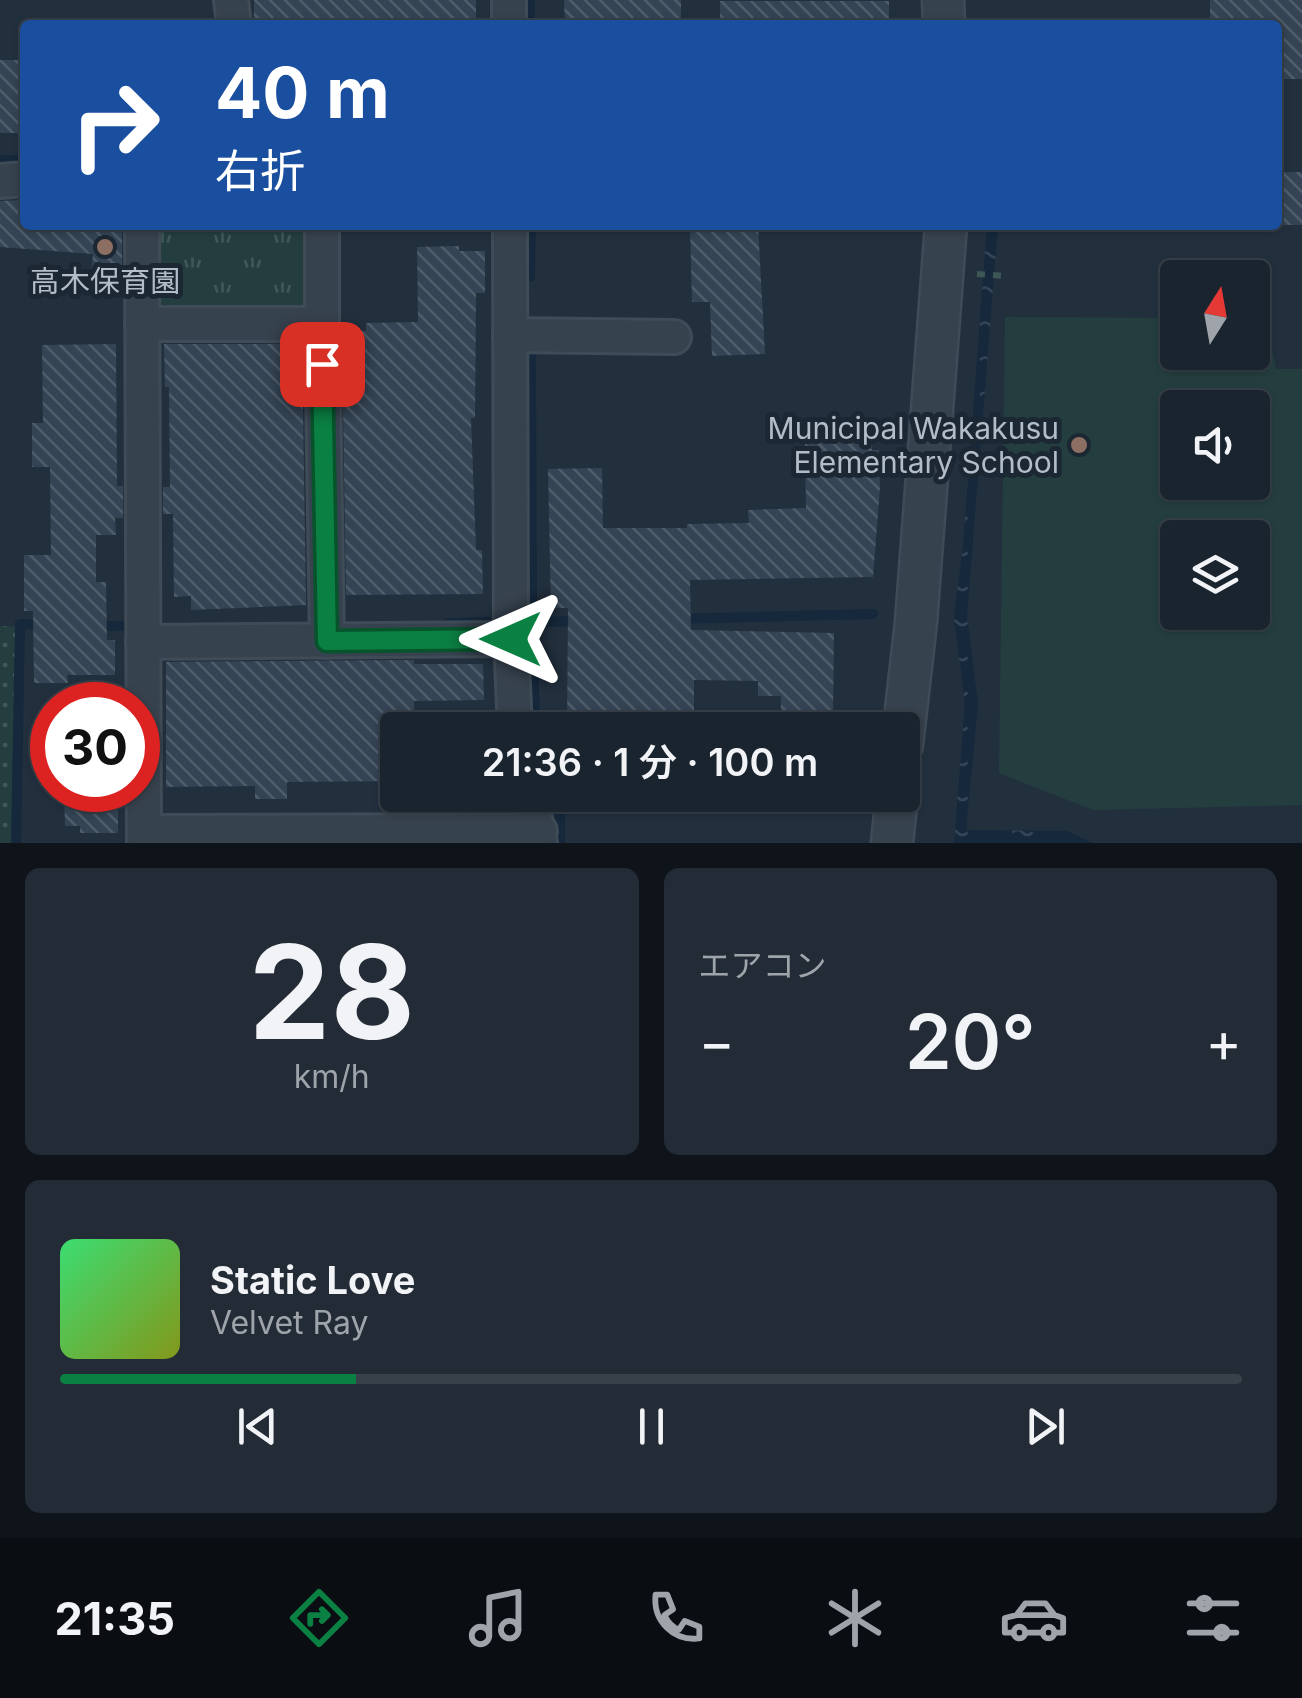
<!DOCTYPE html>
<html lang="ja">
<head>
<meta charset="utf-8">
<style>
  body { margin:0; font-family:Inter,"Noto Sans JP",sans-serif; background:#232c36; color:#f1f3f6; height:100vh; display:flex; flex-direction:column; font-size:38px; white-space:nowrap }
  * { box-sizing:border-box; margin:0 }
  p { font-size:32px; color:#9fa4aa }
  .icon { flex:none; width:55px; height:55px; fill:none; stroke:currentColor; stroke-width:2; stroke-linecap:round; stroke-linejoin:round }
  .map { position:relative; height:843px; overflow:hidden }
  .sheet { display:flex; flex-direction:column; gap:25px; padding:25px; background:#0e1419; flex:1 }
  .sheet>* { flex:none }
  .hud { position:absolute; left:20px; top:20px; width:1262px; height:210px; border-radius:10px; box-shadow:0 2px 8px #0004,0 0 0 2px #38414a; background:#1a4fa0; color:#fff; overflow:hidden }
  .needle { width:65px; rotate:11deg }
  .tools { position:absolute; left:1160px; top:260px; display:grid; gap:20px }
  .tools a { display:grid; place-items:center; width:110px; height:110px; border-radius:10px; background:#1a242e; box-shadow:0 2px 8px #0004,0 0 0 2px #38414a; font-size:50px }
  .speed { position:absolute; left:30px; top:682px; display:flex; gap:20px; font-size:50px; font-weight:700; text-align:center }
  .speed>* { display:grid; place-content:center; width:130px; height:130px; border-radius:50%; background:#1a242e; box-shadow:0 2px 8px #0004,0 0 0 2px #38414a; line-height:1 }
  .speed .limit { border:15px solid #d22; background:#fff; color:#111 }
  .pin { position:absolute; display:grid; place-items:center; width:85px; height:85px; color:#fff; margin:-42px; border-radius:20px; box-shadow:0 5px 15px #0006 }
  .me { position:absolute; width:110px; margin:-55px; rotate:270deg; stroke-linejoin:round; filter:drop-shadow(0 0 8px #0008) }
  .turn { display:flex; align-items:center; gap:35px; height:210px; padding:0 30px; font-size:45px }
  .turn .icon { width:130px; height:130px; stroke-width:2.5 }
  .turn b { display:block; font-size:70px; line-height:85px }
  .big { font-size:75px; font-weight:600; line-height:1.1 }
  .sheet .card { flex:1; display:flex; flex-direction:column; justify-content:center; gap:15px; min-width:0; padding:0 35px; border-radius:15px; background:#232c36 }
  .sheet .dial { align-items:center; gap:0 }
  .dial b { font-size:130px; line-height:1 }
  .song { display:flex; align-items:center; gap:30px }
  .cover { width:120px; height:120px; border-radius:15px; background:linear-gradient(135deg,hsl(140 70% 55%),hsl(70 70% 35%)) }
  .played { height:10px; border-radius:5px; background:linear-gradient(90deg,#0b8043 25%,#38414a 25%) }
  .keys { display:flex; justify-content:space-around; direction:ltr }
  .heat { display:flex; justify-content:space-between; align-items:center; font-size:55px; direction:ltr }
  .sheet .tiles { flex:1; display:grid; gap:25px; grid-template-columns:1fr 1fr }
  .card:last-child { grid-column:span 2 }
  .trip { position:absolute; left:380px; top:712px; width:540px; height:100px; border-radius:10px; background:#1a242e; box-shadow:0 2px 8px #0004,0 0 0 2px #38414a; font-weight:600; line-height:100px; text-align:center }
  .tabs { display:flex; height:160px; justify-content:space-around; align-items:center; background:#0a0e12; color:#9fa4aa }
  .tabs .icon { width:70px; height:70px }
  .tabs .current { color:#0b8043 }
  .tabs b { font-size:45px; color:#f1f3f6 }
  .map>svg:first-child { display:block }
  .grass { fill:url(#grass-dots) }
  .park { fill:url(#park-tufts) }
  .pitch { fill:#243e3f; fill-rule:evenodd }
  .water { fill:url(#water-ripples) }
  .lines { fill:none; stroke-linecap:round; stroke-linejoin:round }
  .stream { stroke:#15283c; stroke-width:10 }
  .building { fill:url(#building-back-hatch) }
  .minor-casing { stroke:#3f4b56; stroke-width:38 }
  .tertiary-casing { stroke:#3f4b56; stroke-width:45 }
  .path { stroke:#3d5757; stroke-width:6; stroke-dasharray:8 8; stroke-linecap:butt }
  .minor { stroke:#36424e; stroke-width:32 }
  .tertiary { stroke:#36424e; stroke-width:40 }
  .route-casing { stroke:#07532c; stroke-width:25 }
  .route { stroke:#0b8043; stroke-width:18 }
  .education-dot { fill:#8d6e63; stroke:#1b2732; stroke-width:4 }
  .labels { text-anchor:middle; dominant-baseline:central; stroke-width:10; stroke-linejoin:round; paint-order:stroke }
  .poi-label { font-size:30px; fill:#b2bdc9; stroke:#1b2732 }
</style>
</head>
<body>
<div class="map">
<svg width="1302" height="843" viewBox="0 0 1302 843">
  <defs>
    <pattern id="grass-dots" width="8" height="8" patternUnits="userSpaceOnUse" patternTransform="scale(2.5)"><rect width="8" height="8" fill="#243e3f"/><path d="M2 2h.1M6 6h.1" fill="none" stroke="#415859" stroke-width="1.8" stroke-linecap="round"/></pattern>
    <pattern id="park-tufts" width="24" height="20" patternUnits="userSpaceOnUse" patternTransform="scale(2.5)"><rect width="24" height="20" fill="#243e3f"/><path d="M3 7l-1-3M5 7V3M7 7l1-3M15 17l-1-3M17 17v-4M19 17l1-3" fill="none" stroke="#415859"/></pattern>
    <pattern id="water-ripples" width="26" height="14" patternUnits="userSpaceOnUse" patternTransform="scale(2.5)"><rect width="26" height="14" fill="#15283c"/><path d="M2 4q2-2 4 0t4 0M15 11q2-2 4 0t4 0" fill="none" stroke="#354557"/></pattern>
    <pattern id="building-back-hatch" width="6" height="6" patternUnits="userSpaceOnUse" patternTransform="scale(2.5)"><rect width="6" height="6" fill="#344454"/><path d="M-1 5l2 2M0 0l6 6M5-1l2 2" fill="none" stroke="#4f5d6b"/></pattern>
  </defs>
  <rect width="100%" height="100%" fill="#22303e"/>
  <path class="grass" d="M 0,626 L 21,627 L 18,843 L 0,843 Z"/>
  <path class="park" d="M 158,225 L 313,225 L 314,300 L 304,312 L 166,312 L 157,302 Z"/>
  <path class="pitch" d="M 1005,317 L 1177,318 L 1178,352 L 1252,352 L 1253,318 L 1266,318 L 1276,369 L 1302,369 L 1302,805 L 1093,810 L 999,773 ZM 1178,408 L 1252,408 L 1252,482 L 1178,482 ZM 1178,538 L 1252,538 L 1252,612 L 1178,612 Z"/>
  <path class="water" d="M 987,225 L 998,225 L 967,616 L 978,704 L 966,830 L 1067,831 L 1093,843 L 954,843 L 965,704 L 954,616 L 963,546 Z"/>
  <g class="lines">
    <g class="stream">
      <path d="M 530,0 L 530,14"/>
      <path d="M 0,160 L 25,160"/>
      <path d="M 530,277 L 531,225"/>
      <path d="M 531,348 L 532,622 L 581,621"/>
      <path d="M 678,619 L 873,614"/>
      <path d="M 529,622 L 532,622 L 535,723"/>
      <path d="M 448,623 L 487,622"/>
      <path d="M 94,626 L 128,626"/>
      <path d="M 560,795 L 560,843"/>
      <path d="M 16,843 L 20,624 L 47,625"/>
    </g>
  </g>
  <g class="building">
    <rect x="254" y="0" width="222" height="25"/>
    <path d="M 564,0 L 681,0 L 681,25 L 565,25 Z"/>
    <path d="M 1210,0 L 1302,0 L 1302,79 L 1278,79 L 1278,25 L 1210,25 Z"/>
    <rect x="720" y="1" width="169" height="24"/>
    <rect x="0" y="60" width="25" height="73"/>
    <rect x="1278" y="172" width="24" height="53"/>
    <path d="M 25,200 L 25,225 L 122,225 L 122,280 L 91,277 L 93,254 L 0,247 L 0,201 Z"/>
    <path d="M 690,225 L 758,225 L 765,354 L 712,356 L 710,302 L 692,302 Z"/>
    <path d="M 459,246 L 459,251 L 485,251 L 485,293 L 476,293 L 475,418 L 471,418 L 476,550 L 482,550 L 483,594 L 346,595 L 342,340 L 348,340 L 348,331 L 366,331 L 366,323 L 418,322 L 417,247 Z"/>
    <path d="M 116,344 L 117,486 L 123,486 L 123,518 L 115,518 L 116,535 L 96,535 L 96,582 L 106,582 L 107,640 L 115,640 L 115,675 L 67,675 L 68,683 L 34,683 L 33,611 L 24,611 L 24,555 L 51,555 L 50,467 L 32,467 L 32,423 L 43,423 L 42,345 Z"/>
    <path d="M 164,344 L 302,344 L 306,605 L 191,610 L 191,596 L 174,597 L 173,514 L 163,514 L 163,487 L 170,487 L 169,387 L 165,387 Z"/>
    <path d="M 810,432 L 849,432 L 849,442 L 872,441 L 872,450 L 879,450 L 880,487 L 873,577 L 690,580 L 691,630 L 834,633 L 833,720 L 781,719 L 781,696 L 758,696 L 758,681 L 694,680 L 694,719 L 685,718 L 684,730 L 567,730 L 568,608 L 551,608 L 548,469 L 602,468 L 603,528 L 687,528 L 687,524 L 749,523 L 748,510 L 806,508 L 805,443 L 811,443 Z"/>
    <path d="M 414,660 L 414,664 L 483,664 L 484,700 L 414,701 L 415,725 L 398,726 L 398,781 L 287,782 L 287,799 L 255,799 L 255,786 L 166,787 L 166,662 Z"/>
    <path d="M 64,790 L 118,790 L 118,833 L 80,833 L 80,826 L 65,826 Z"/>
  </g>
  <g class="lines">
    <defs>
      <g id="minor">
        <path d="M 231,0 L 234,25"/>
        <path d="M 509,0 L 509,25"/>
        <path d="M 0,181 L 25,179"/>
        <path d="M 142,225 L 144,843"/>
        <path d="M 510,225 L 511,639 L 515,730"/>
        <path d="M 142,324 L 322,324 L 327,641"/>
        <path d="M 322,324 L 322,225"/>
        <path d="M 510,335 L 674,337"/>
        <path d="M 143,642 L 511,639"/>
        <path d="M 530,795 L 540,843"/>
        <path d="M 144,832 L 540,831"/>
      </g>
      <g id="tertiary">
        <path d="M 943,0 L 944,25"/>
        <path d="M 902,745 L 916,622 L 946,225"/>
        <path d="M 892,843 L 897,795"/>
      </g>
    </defs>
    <use href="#minor" class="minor-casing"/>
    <use href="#tertiary" class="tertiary-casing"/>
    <path class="path" d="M 977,274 L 1006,276"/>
    <use href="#minor" class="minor"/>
    <use href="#tertiary" class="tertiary"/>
  </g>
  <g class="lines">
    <defs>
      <path id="route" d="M 322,364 L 327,641 L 511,639"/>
    </defs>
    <use href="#route" class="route-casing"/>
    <use href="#route" class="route"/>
  </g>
  <g class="education-dot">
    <circle cx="105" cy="247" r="10"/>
    <circle cx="1079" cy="445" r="10"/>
  </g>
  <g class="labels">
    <g class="poi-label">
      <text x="105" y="281">高木保育園</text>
      <text x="1059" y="428" text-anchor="end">Municipal Wakakusu<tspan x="1059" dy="34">Elementary School</tspan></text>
    </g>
  </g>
</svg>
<div class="tools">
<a><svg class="needle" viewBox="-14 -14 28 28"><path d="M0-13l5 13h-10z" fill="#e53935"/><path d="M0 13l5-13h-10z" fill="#9fa4aa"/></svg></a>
<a><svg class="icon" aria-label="sound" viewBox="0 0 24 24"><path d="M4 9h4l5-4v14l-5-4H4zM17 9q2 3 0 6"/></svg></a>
<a><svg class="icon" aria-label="layers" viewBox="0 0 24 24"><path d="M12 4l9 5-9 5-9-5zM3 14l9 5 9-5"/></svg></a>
</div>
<div class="speed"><div class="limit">30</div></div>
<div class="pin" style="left:322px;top:364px;background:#d93025"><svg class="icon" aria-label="arrive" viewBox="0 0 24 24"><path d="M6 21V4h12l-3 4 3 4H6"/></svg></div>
<svg class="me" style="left:511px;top:639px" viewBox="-20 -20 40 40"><path d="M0-17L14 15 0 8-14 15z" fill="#0b8043" stroke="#fff" stroke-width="4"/></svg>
<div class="trip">21:36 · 1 分 · 100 m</div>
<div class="hud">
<div class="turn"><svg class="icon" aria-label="right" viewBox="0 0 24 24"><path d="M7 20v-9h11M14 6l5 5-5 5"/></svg><div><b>40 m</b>右折</div></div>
</div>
</div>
<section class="sheet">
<div class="tiles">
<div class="card dial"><b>28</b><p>km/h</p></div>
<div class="card"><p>エアコン</p>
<div class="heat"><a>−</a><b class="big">20°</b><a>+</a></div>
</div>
<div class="card">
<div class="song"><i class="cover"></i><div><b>Static Love</b><p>Velvet Ray</p></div></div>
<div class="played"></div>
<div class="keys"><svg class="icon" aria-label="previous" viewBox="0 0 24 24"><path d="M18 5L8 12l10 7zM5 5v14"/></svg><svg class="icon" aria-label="pause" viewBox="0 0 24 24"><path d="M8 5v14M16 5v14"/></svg><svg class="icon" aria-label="next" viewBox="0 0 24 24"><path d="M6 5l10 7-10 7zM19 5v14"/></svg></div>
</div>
</div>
</section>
<nav class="tabs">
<b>21:35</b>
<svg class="icon current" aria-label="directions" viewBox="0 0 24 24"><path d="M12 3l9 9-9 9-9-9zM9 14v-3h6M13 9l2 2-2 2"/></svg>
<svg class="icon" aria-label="music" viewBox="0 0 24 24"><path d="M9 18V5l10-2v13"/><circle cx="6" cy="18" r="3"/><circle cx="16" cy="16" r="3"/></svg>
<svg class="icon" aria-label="phone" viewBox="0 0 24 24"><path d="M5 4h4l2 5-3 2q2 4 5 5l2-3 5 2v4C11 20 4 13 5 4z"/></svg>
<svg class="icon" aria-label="climate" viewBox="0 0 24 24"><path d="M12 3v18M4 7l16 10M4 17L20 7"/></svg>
<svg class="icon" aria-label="car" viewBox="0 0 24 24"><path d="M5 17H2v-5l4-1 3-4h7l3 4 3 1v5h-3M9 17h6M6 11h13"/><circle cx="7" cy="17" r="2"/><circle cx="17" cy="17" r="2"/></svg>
<svg class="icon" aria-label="filters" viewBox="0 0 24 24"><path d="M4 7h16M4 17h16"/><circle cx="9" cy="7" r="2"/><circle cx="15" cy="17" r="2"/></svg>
</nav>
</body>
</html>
